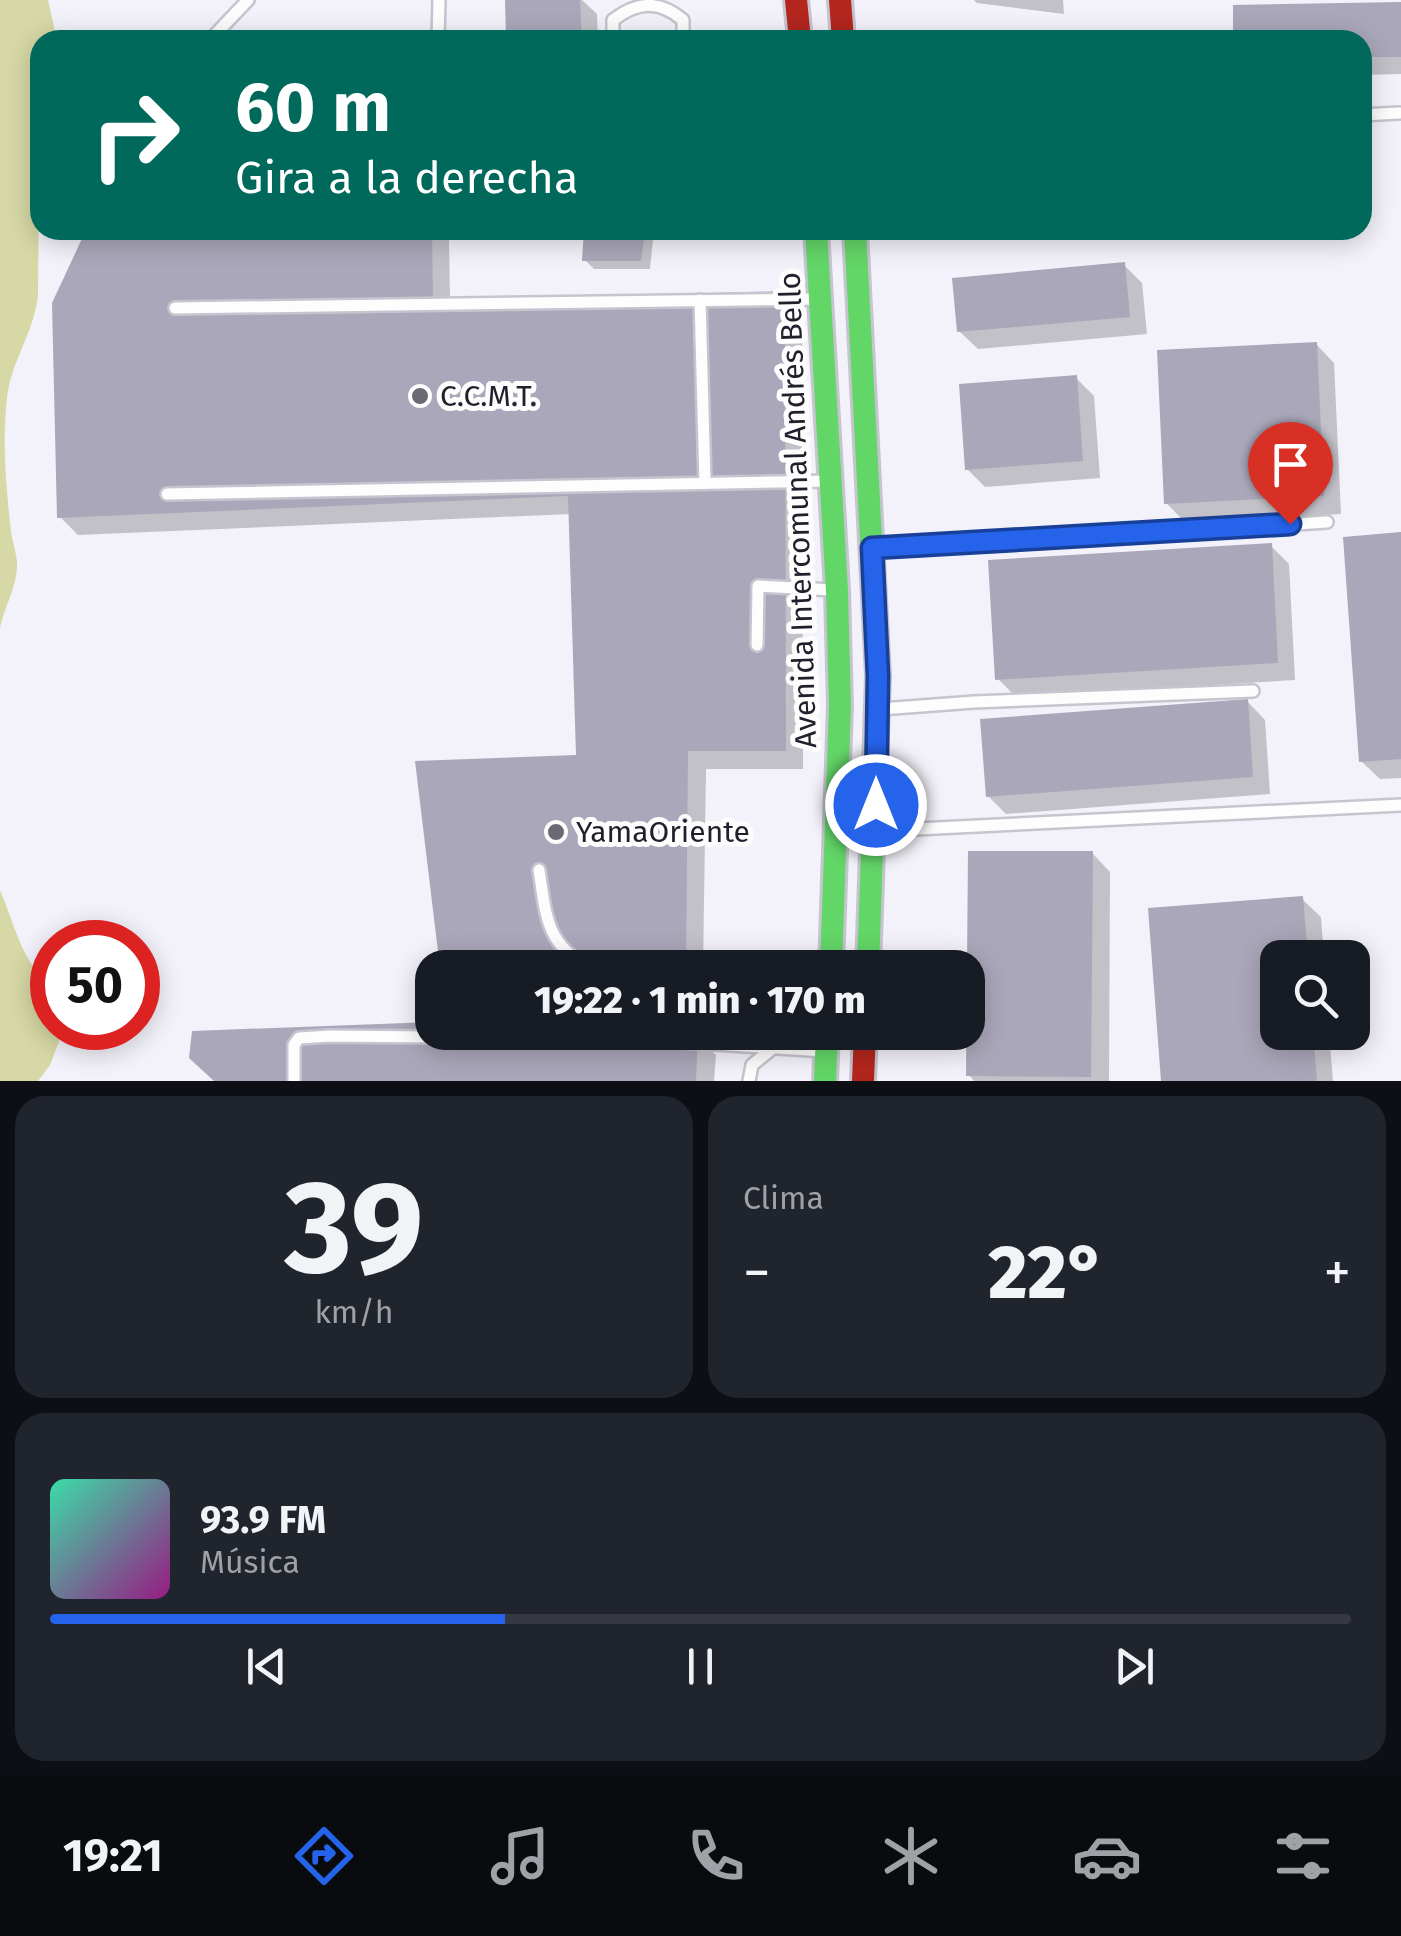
<!DOCTYPE html>
<html lang="es">
<head>
<meta charset="utf-8">
<style>
  body { margin:0; font-family:"Fira Sans",sans-serif; background:#20242c; color:#f1f3f6; height:100vh; display:flex; flex-direction:column; font-size:38px; white-space:nowrap }
  * { box-sizing:border-box; margin:0 }
  p { font-size:32px; color:#9ea1a6 }
  .icon { flex:none; width:55px; height:55px; fill:none; stroke:currentColor; stroke-width:2; stroke-linecap:round; stroke-linejoin:round }
  .map { position:relative; height:1081px; overflow:hidden }
  .panel { display:flex; flex-direction:column; gap:15px; padding:15px; background:#0d0f14; flex:1 }
  .panel>* { flex:none }
  .banner { position:absolute; left:30px; top:30px; width:1342px; height:210px; border-radius:30px; box-shadow:0 5px 25px #0003; background:#00695c; color:#fff; overflow:hidden }
  .controls { position:absolute; left:1260px; top:940px; display:grid; gap:20px }
  .controls a { display:grid; place-items:center; width:110px; height:110px; border-radius:20px; background:#171b24; box-shadow:0 5px 25px #0003; font-size:50px }
  .speed { position:absolute; left:30px; top:920px; display:flex; gap:20px; font-size:50px; font-weight:700; text-align:center }
  .speed>* { display:grid; place-content:center; width:130px; height:130px; border-radius:50%; background:#171b24; box-shadow:0 5px 25px #0003; line-height:1 }
  .speed .limit { border:15px solid #d22; background:#fff; color:#111 }
  .pin { position:absolute; display:grid; place-items:center; width:85px; height:85px; color:#fff; margin:-102px -42px; border-radius:50% 50% 50% 0; rotate:-45deg; box-shadow:0 0 10px #0007 }
  .pin .icon { rotate:45deg }
  .me { position:absolute; width:110px; margin:-55px; rotate:0deg; stroke-linejoin:round; filter:drop-shadow(0 0 8px #0008) }
  .turn { display:flex; align-items:center; gap:35px; height:210px; padding:0 40px; font-size:45px }
  .turn .icon { width:130px; height:130px; stroke-width:2.5 }
  .turn b { display:block; font-size:70px; line-height:85px }
  .big { font-size:75px; font-weight:800; line-height:1.1 }
  .panel .tile { flex:1; display:flex; flex-direction:column; justify-content:center; gap:15px; min-width:0; padding:0 35px; border-radius:30px; background:#20242c }
  .panel .dial { align-items:center; gap:0 }
  .dial b { font-size:130px; line-height:1 }
  .song { display:flex; align-items:center; gap:30px }
  .cover { width:120px; height:120px; border-radius:15px; background:linear-gradient(135deg,hsl(160 70% 55%),hsl(310 70% 35%)) }
  .played { height:10px; border-radius:5px; background:linear-gradient(90deg,#2563eb 35%,#363941 35%) }
  .keys { display:flex; justify-content:space-around; direction:ltr }
  .heat { display:flex; justify-content:space-between; align-items:center; font-size:55px; direction:ltr }
  .panel .tiles { flex:1; display:grid; gap:15px; grid-template-columns:1fr 1fr }
  .tile:last-child { grid-column:span 2 }
  .trip { position:absolute; left:415px; top:950px; width:570px; height:100px; border-radius:30px; background:#171b24; box-shadow:0 5px 25px #0003; font-weight:800; line-height:100px; text-align:center }
  .tab-bar { display:flex; height:160px; justify-content:space-around; align-items:center; background:#090b0e; color:#9ea1a6 }
  .tab-bar .icon { width:70px; height:70px }
  .tab-bar .active { color:#2563eb }
  .tab-bar b { font-size:45px; color:#f1f3f6 }
  .map>svg:first-child { display:block }
  .forest { fill:#d6d8a5 }
  .shadow { fill:#0003 }
  .building { fill:#aaa7ba }
  .lines { fill:none; stroke-linecap:round; stroke-linejoin:round }
  .lane-casing { stroke:#c6c5cf; stroke-width:16 }
  .fast-casing { stroke:#c6c5cf; stroke-width:28 }
  .jam-casing { stroke:#c6c5cf; stroke-width:28 }
  .lane { stroke:#fdfdfe; stroke-width:11 }
  .fast { stroke:#63d668; stroke-width:22 }
  .jam { stroke:#b3261e; stroke-width:22 }
  .route-casing { stroke:#184099; stroke-width:25 }
  .route { stroke:#2563eb; stroke-width:18 }
  .poi-dot { fill:#6a6974; stroke:#fdfdfd; stroke-width:4 }
  .labels { text-anchor:middle; dominant-baseline:central; stroke-width:10; stroke-linejoin:round; paint-order:stroke }
  .poi-label { font-size:30px; fill:#211f2c; stroke:#fdfdfd; text-anchor:start }
  .street-label { font-size:30px; fill:#211f2c; stroke:#fdfdfd }
</style>
</head>
<body>
<div class="map">
<svg width="1401" height="1081" viewBox="0 0 1401 1081">
  <rect width="100%" height="100%" fill="#f3f2fa"/>
  <g class="forest">
    <path d="M 0,0 L 48,0 L 57,40 L 40,40 L 38,295 C 34,333 11,361 7,398 C 2,441 6,488 11,531 C 12,541 16,551 17,562 C 18,586 4,606 0,629 Z"/>
    <path d="M 0,890 C 15,926 22,962 52,989 L 52,1028 L 64,1028 L 50,1065 L 38,1081 L 0,1081 Z"/>
  </g>
  <g class="shadow">
    <path d="M 526,0 L 582,0 L 597,14 L 598,40 L 508,40 Z"/>
    <path d="M 974,0 L 1063,0 L 1064,14 L 977,3 Z"/>
    <path d="M 1401,5 L 1401,74 L 1362,75 L 1362,40 L 1236,40 Z"/>
    <path d="M 88,230 L 444,230 L 449,235 L 450,303 L 784,293 L 802,312 L 803,769 L 706,769 L 703,968 L 443,968 L 578,757 L 571,514 L 78,535 L 60,517 Z"/>
    <path d="M 587,230 L 654,230 L 650,269 L 594,269 L 585,260 Z"/>
    <path d="M 973,230 L 1097,230 L 982,238 Z"/>
    <path d="M 1124,265 L 1142,283 L 1147,334 L 978,349 L 959,331 Z"/>
    <path d="M 1316,344 L 1334,363 L 1341,514 L 1185,522 L 1166,503 Z"/>
    <path d="M 1076,378 L 1094,396 L 1100,478 L 985,487 L 967,469 Z"/>
    <path d="M 1401,535 L 1401,778 L 1380,779 L 1361,761 Z"/>
    <path d="M 1271,546 L 1289,564 L 1295,680 L 1016,697 L 998,679 Z"/>
    <path d="M 1247,701 L 1265,720 L 1270,794 L 1006,814 L 988,796 Z"/>
    <path d="M 1092,853 L 1110,872 L 1109,1081 L 974,1081 L 969,1075 Z"/>
    <path d="M 1302,899 L 1321,917 L 1324,958 L 1278,958 L 1278,1032 L 1329,1032 L 1333,1081 L 1164,1081 Z"/>
    <path d="M 432,1024 L 432,1032 L 702,1032 L 702,1042 L 716,1055 L 714,1081 L 216,1081 L 194,1033 Z"/>
  </g>
  <g class="building">
    <path d="M 505,0 L 580,0 L 582,40 L 506,40 Z"/>
    <path d="M 1401,2 L 1401,57 L 1362,57 L 1362,40 L 1233,40 L 1233,5 Z"/>
    <path d="M 86,230 L 432,230 L 433,301 L 785,291 L 786,751 L 688,751 L 686,968 L 440,968 L 415,761 L 576,755 L 568,496 L 57,518 L 52,303 Z"/>
    <path d="M 584,230 L 645,230 L 641,261 L 582,261 Z"/>
    <path d="M 1125,262 L 1130,317 L 957,332 L 952,278 Z"/>
    <path d="M 1317,342 L 1324,496 L 1164,504 L 1157,350 Z"/>
    <path d="M 1077,375 L 1083,461 L 965,470 L 959,384 Z"/>
    <path d="M 1401,532 L 1401,759 L 1359,762 L 1343,537 Z"/>
    <path d="M 1272,543 L 1278,663 L 995,680 L 988,560 Z"/>
    <path d="M 1248,699 L 1253,777 L 986,797 L 980,719 Z"/>
    <path d="M 968,851 L 1093,851 L 1091,1077 L 966,1076 Z"/>
    <path d="M 1303,896 L 1308,958 L 1278,958 L 1278,1032 L 1313,1032 L 1317,1081 L 1161,1081 L 1148,908 Z"/>
    <path d="M 432,1022 L 432,1032 L 698,1035 L 696,1081 L 214,1081 L 189,1058 L 192,1031 Z"/>
  </g>
  <g class="lines">
    <defs>
      <g id="lane">
        <path d="M 210,40 L 248,0"/>
        <path d="M 438,40 L 439,0"/>
        <path d="M 613,40 L 613,20 C 638,1 659,0 683,20 L 683,40"/>
        <path d="M 1362,115 L 1399,113"/>
        <path d="M 855,233 L 878,230"/>
        <path d="M 700,300 L 705,483"/>
        <path d="M 175,308 L 820,299"/>
        <path d="M 167,494 L 830,481"/>
        <path d="M 871,548 L 1068,539 L 1327,522"/>
        <path d="M 757,645 L 758,586 L 833,590"/>
        <path d="M 881,709 L 974,702 L 1253,691"/>
        <path d="M 875,831 L 1401,805"/>
        <path d="M 539,870 C 546,916 546,945 590,968"/>
        <path d="M 294,1081 L 294,1045 L 299,1038 L 330,1036 L 638,1039 L 824,1051"/>
        <path d="M 749,1081 L 752,1065 L 774,1047"/>
      </g>
      <g id="fast">
        <path d="M 816,230 L 837,591 L 840,706 L 831,968"/>
        <path d="M 855,230 L 878,676 L 868,968"/>
        <path d="M 825,1081 L 827,1032"/>
      </g>
      <g id="jam">
        <path d="M 796,0 L 800,40"/>
        <path d="M 840,0 L 843,40"/>
        <path d="M 863,1081 L 865,1032"/>
      </g>
    </defs>
    <use href="#lane" class="lane-casing"/>
    <use href="#fast" class="fast-casing"/>
    <use href="#jam" class="jam-casing"/>
    <use href="#lane" class="lane"/>
    <use href="#fast" class="fast"/>
    <use href="#jam" class="jam"/>
  </g>
  <g class="lines">
    <defs>
      <path id="route" d="M 876,805 L 878,676 L 872,548 L 1290,524"/>
    </defs>
    <use href="#route" class="route-casing"/>
    <use href="#route" class="route"/>
  </g>
  <g class="poi-dot">
    <circle cx="420" cy="396" r="10"/>
    <circle cx="556" cy="832" r="10"/>
  </g>
  <g class="labels">
    <g class="poi-label">
      <text x="440" y="396">C.C.M.T.</text>
      <text x="576" y="832">YamaOriente</text>
    </g>
    <g class="street-label">
      <text transform="translate(798 510) rotate(-92)">Avenida Intercomunal Andrés Bello</text>
    </g>
  </g>
</svg>
<div class="controls">
<a><svg class="icon" aria-label="search" viewBox="0 0 24 24"><circle cx="10" cy="10" r="6"/><path d="M15 15l6 6"/></svg></a>
</div>
<div class="speed"><div class="limit">50</div></div>
<div class="pin" style="left:1290px;top:524px;background:#d93025"><svg class="icon" aria-label="arrive" viewBox="0 0 24 24"><path d="M6 21V4h12l-3 4 3 4H6"/></svg></div>
<svg class="me" style="left:876px;top:805px" viewBox="-20 -20 40 40"><circle r="17" fill="#2563eb" stroke="#fff" stroke-width="3"/><path d="M0-11L8 9 0 5-8 9z" fill="#fff"/></svg>
<div class="trip">19:22 · 1 min · 170 m</div>
<div class="banner">
<div class="turn"><svg class="icon" aria-label="right" viewBox="0 0 24 24"><path d="M7 20v-9h11M14 6l5 5-5 5"/></svg><div><b>60 m</b>Gira a la derecha</div></div>
</div>
</div>
<section class="panel">
<div class="tiles">
<div class="tile dial"><b>39</b><p>km/h</p></div>
<div class="tile"><p>Clima</p>
<div class="heat"><a>−</a><b class="big">22°</b><a>+</a></div>
</div>
<div class="tile">
<div class="song"><i class="cover"></i><div><b>93.9 FM</b><p>Música</p></div></div>
<div class="played"></div>
<div class="keys"><svg class="icon" aria-label="previous" viewBox="0 0 24 24"><path d="M18 5L8 12l10 7zM5 5v14"/></svg><svg class="icon" aria-label="pause" viewBox="0 0 24 24"><path d="M8 5v14M16 5v14"/></svg><svg class="icon" aria-label="next" viewBox="0 0 24 24"><path d="M6 5l10 7-10 7zM19 5v14"/></svg></div>
</div>
</div>
</section>
<nav class="tab-bar">
<b>19:21</b>
<svg class="icon active" aria-label="directions" viewBox="0 0 24 24"><path d="M12 3l9 9-9 9-9-9zM9 14v-3h6M13 9l2 2-2 2"/></svg>
<svg class="icon" aria-label="music" viewBox="0 0 24 24"><path d="M9 18V5l10-2v13"/><circle cx="6" cy="18" r="3"/><circle cx="16" cy="16" r="3"/></svg>
<svg class="icon" aria-label="phone" viewBox="0 0 24 24"><path d="M5 4h4l2 5-3 2q2 4 5 5l2-3 5 2v4C11 20 4 13 5 4z"/></svg>
<svg class="icon" aria-label="climate" viewBox="0 0 24 24"><path d="M12 3v18M4 7l16 10M4 17L20 7"/></svg>
<svg class="icon" aria-label="car" viewBox="0 0 24 24"><path d="M5 17H2v-5l4-1 3-4h7l3 4 3 1v5h-3M9 17h6M6 11h13"/><circle cx="7" cy="17" r="2"/><circle cx="17" cy="17" r="2"/></svg>
<svg class="icon" aria-label="filters" viewBox="0 0 24 24"><path d="M4 7h16M4 17h16"/><circle cx="9" cy="7" r="2"/><circle cx="15" cy="17" r="2"/></svg>
</nav>
</body>
</html>
